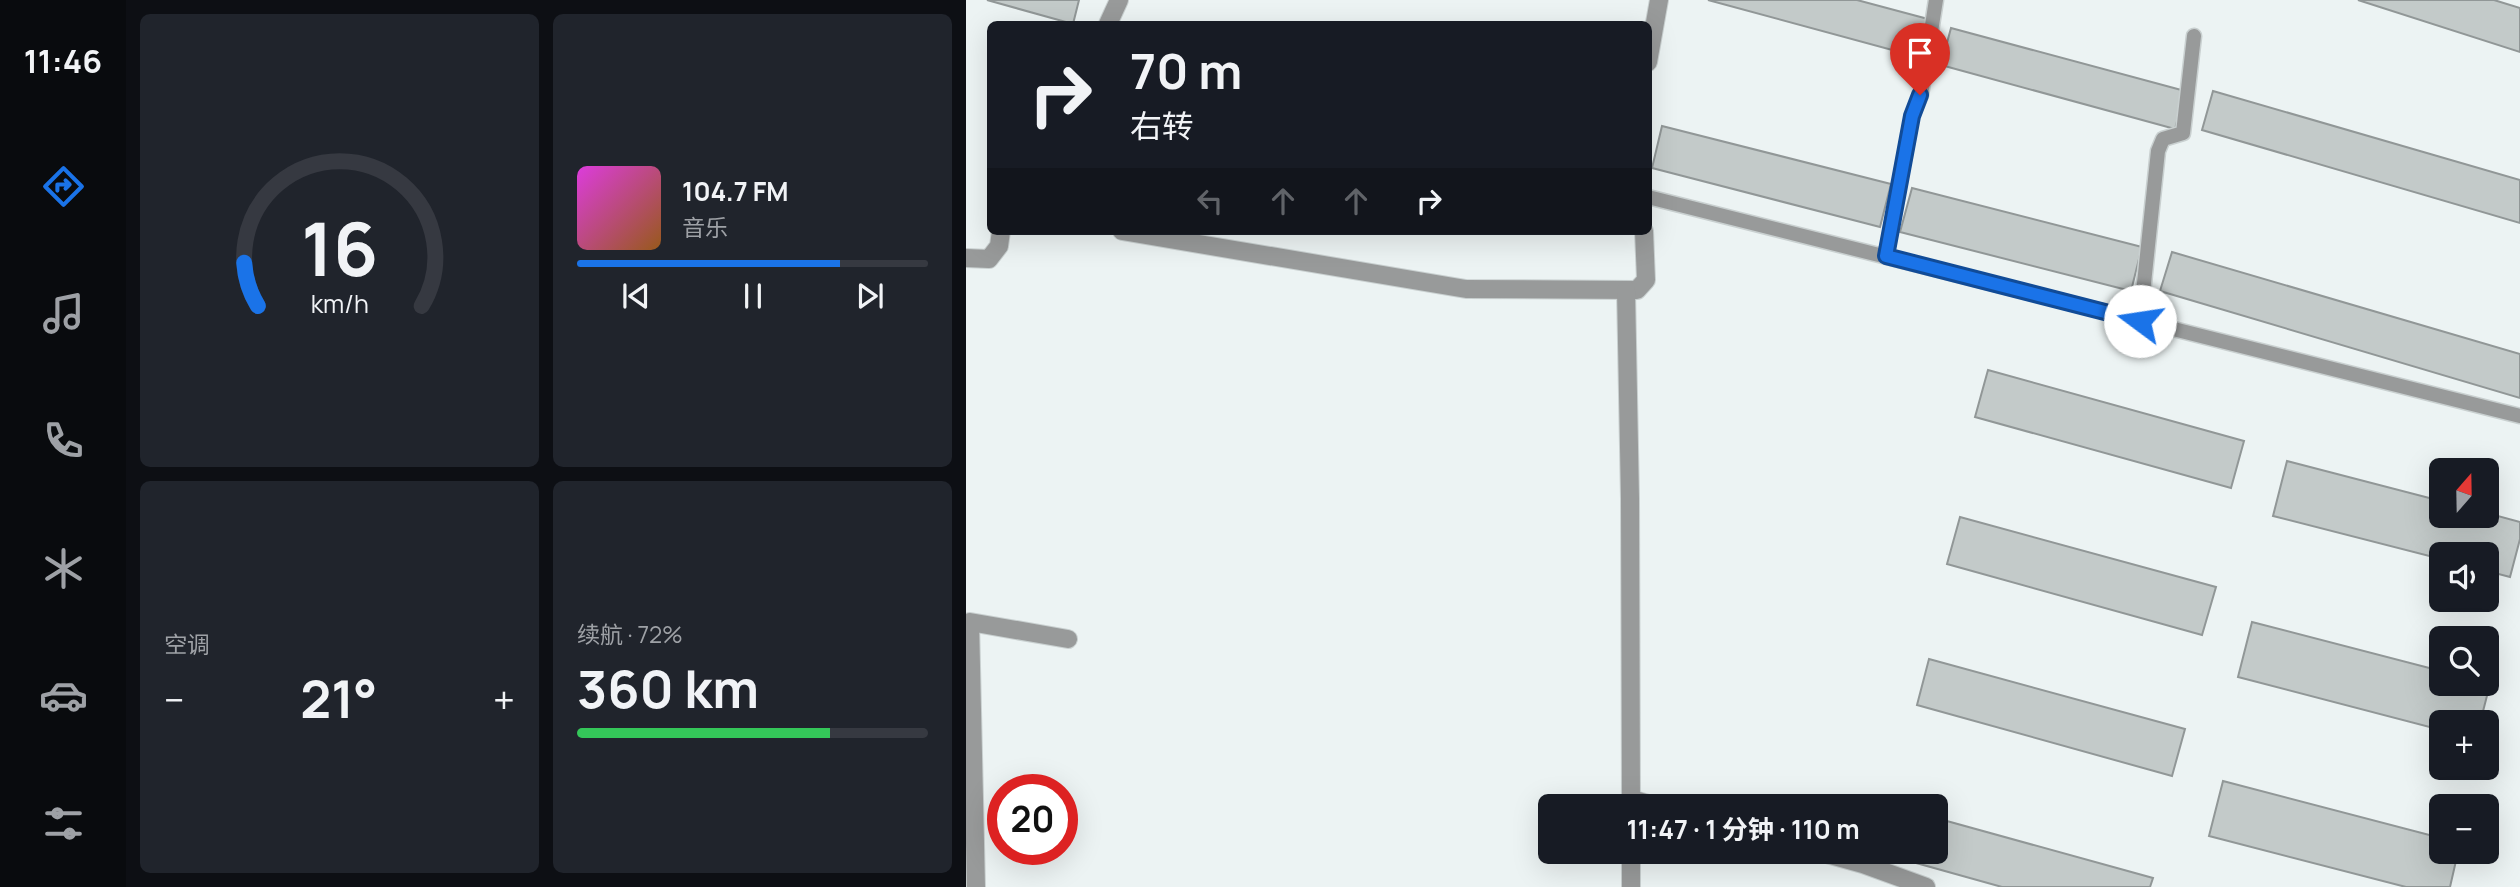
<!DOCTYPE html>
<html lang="zh">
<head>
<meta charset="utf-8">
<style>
  body { margin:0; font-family:Manrope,"Noto Sans SC",sans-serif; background:#20242c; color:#f1f3f6; height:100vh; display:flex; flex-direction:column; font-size:26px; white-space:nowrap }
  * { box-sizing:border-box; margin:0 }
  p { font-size:23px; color:#9ea1a6 }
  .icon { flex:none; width:38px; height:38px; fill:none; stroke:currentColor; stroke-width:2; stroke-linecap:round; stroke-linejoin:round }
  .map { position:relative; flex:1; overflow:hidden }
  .panel { display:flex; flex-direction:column; gap:14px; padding:14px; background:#0d0f14; width:840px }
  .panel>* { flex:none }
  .banner { position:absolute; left:21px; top:21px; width:665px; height:214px; border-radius:10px; box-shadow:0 7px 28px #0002; background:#171b24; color:#f1f3f6; overflow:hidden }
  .needle { width:46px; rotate:20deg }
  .buttons { position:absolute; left:1463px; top:458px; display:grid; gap:14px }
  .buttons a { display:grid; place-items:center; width:70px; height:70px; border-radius:10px; background:#171b24; box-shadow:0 7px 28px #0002; font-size:35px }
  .speed { position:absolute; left:21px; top:774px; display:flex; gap:14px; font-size:35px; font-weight:700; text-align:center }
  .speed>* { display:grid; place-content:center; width:91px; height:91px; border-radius:50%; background:#171b24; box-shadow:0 7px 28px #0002; line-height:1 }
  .speed .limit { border:10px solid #d22; background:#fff; color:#111 }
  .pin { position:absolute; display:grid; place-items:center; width:60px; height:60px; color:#fff; margin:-72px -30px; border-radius:50% 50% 50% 0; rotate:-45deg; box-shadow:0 0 7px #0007 }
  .pin .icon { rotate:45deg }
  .me { position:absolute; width:77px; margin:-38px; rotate:284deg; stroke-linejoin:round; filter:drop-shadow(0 0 5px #0008) }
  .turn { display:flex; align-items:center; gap:24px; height:147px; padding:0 28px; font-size:32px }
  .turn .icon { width:91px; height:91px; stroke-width:2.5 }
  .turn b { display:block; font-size:49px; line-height:60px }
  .lanes { display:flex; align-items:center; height:66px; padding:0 28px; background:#0003; justify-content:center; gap:35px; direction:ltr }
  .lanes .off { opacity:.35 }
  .big { font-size:52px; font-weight:700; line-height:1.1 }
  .panel .widget { flex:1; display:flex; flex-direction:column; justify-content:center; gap:10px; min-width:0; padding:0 24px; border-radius:10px; background:#20242c }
  .panel .dial { align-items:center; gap:0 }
  .dial svg { height:182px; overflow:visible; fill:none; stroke:#363941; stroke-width:7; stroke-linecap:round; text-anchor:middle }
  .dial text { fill:#f1f3f6; stroke:none }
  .song { display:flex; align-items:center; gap:21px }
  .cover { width:84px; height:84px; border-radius:10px; background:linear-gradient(135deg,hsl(300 70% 55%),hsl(30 70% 35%)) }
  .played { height:7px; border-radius:4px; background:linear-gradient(90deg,#1a73e8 75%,#363941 75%) }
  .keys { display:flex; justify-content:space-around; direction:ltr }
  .heat { display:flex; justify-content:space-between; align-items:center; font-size:38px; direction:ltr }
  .charge { height:10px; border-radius:5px; background:linear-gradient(90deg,#34c759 72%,#363941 0) }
  .panel .tiles { flex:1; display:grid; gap:14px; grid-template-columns:repeat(2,1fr) }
  .trip { position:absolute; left:572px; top:794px; width:410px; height:70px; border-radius:10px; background:#171b24; box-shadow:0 7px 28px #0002; font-weight:700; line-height:70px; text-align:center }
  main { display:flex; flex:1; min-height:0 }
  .menu { display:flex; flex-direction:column; width:126px; justify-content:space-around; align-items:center; background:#090b0e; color:#9ea1a6 }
  .menu .icon { width:49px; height:49px }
  .menu .on { color:#1a73e8 }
  .menu b { font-size:32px; color:#f1f3f6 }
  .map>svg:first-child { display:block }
  .building { fill:#c3cac9; stroke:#919797; stroke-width:2 }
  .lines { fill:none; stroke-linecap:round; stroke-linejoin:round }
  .lane-casing { stroke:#c9d0d0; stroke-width:17 }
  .street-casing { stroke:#c9d0d0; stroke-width:20 }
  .lane { stroke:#989a9a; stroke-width:14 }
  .street { stroke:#989a9a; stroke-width:18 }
  .route-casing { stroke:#114b97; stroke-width:18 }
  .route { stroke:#1a73e8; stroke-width:12 }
</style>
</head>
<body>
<main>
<nav class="menu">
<b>11:46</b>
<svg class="icon on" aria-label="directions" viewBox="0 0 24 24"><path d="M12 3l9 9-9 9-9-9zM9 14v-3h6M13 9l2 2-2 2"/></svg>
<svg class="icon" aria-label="music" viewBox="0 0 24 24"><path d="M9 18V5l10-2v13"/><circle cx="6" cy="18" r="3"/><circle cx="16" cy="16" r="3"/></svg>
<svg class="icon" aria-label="phone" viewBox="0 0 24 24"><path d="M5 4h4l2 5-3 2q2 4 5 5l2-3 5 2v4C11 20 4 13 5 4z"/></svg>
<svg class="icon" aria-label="climate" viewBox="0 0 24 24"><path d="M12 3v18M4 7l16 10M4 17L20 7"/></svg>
<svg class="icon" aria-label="car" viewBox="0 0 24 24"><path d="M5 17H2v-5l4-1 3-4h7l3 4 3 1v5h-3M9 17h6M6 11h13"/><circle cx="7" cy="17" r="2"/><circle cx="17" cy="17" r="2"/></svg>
<svg class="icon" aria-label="filters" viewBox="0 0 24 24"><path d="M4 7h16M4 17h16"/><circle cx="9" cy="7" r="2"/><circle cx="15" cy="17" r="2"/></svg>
</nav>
<section class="panel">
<div class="tiles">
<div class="widget dial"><svg viewBox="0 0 100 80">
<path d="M14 69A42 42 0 1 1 86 69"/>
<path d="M14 69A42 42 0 0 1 8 50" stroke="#1a73e8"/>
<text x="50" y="56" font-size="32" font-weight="700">16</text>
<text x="50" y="72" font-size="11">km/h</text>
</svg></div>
<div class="widget">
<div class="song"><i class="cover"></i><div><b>104.7 FM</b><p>音乐</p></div></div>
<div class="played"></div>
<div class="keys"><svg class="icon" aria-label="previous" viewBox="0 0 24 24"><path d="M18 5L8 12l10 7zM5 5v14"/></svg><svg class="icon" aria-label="pause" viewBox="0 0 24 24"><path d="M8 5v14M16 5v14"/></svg><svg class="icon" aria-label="next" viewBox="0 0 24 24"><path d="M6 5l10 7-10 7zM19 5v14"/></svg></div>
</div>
<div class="widget"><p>空调</p>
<div class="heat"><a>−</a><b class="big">21°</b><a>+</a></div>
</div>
<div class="widget"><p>续航 · 72%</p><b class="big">360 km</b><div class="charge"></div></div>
</div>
</section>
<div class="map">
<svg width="1554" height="887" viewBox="0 0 1554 887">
  <rect width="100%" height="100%" fill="#ecf3f3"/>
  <g class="building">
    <path d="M 21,0 L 113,0 L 107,24 Z"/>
    <path d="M 742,0 L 891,0 L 962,19 L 952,57 Z"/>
    <path d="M 1392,0 L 1528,0 L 1554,8 L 1554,52 Z"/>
    <path d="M 985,28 L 1219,91 L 1209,129 L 975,65 Z"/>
    <path d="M 1247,91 L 1554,180 L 1554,223 L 1236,130 Z"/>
    <path d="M 696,126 L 925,184 L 914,227 L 686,168 Z"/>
    <path d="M 946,188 L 1176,247 L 1165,291 L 934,232 Z"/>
    <path d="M 1206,252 L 1554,354 L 1554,398 L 1194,291 Z"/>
    <path d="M 1022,370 L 1278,441 L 1265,488 L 1009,417 Z"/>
    <path d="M 1321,461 L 1475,501 L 1475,516 L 1521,516 L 1521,513 L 1554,522 L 1554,539 L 1544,577 L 1521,571 L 1521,555 L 1475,555 L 1475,559 L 1307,516 Z"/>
    <path d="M 994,517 L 1250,587 L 1236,635 L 981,564 Z"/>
    <path d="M 1286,622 L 1475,671 L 1475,684 L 1524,684 L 1514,723 L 1475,723 L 1475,730 L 1272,677 Z"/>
    <path d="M 963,659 L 1219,729 L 1206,776 L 951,705 Z"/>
    <path d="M 1257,781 L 1475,838 L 1475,852 L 1492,852 L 1484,887 L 1440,887 L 1243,836 Z"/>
    <path d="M 970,818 L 1187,878 L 1184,887 L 1036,887 L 918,854 L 919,852 L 970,852 Z"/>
  </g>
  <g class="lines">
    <defs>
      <g id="lane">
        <path d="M 682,197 L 1554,416"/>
        <path d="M 920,256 L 946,116 L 955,95 L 970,0"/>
        <path d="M 1174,321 L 1192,151 L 1197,139 L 1217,133 L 1228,36"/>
      </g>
      <g id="street">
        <path d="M 142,24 L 153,0"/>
        <path d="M 682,62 L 693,0"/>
        <path d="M 156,231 L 500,289 L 671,290 L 680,280 L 678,231"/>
        <path d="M 0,258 L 23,259 L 33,246 L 35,231"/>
        <path d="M 660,290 L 664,499 L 665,807"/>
        <path d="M 665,799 L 693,807"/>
        <path d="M 665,852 L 665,887"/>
        <path d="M 854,852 L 897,864 L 960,887"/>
        <path d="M 10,887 L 4,622 L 102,639"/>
      </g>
    </defs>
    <use href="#lane" class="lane-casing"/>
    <use href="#street" class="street-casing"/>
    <use href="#lane" class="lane"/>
    <use href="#street" class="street"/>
  </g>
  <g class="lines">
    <defs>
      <path id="route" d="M 954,95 L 946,116 L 920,256 L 1174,321"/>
    </defs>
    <use href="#route" class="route-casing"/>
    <use href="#route" class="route"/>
  </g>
</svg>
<div class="buttons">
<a><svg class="needle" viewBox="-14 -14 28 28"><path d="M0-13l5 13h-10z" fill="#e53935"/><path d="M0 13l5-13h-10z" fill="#9ea1a6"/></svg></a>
<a><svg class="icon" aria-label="sound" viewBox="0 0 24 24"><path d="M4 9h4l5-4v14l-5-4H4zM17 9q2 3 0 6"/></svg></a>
<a><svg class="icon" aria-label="search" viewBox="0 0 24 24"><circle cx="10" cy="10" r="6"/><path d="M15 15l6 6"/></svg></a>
<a>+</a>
<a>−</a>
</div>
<div class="speed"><div class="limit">20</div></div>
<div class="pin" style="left:954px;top:95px;background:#d93025"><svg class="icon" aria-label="arrive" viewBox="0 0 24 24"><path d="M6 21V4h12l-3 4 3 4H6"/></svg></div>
<svg class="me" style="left:1174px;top:321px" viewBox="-20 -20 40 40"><circle r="19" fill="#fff"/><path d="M0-13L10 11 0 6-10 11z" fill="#1a73e8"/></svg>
<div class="trip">11:47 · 1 分钟 · 110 m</div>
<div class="banner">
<div class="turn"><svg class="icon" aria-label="right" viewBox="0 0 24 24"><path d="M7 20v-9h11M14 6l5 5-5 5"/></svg><div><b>70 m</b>右转</div></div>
<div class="lanes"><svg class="icon off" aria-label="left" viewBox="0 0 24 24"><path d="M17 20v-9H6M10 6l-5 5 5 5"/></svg><svg class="icon off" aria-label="ahead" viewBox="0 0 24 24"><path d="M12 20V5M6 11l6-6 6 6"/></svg><svg class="icon off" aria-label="ahead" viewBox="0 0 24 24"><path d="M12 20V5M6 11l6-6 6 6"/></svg><svg class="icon" aria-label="right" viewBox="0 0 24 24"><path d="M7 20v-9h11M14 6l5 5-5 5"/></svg></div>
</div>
</div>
</main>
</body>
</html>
